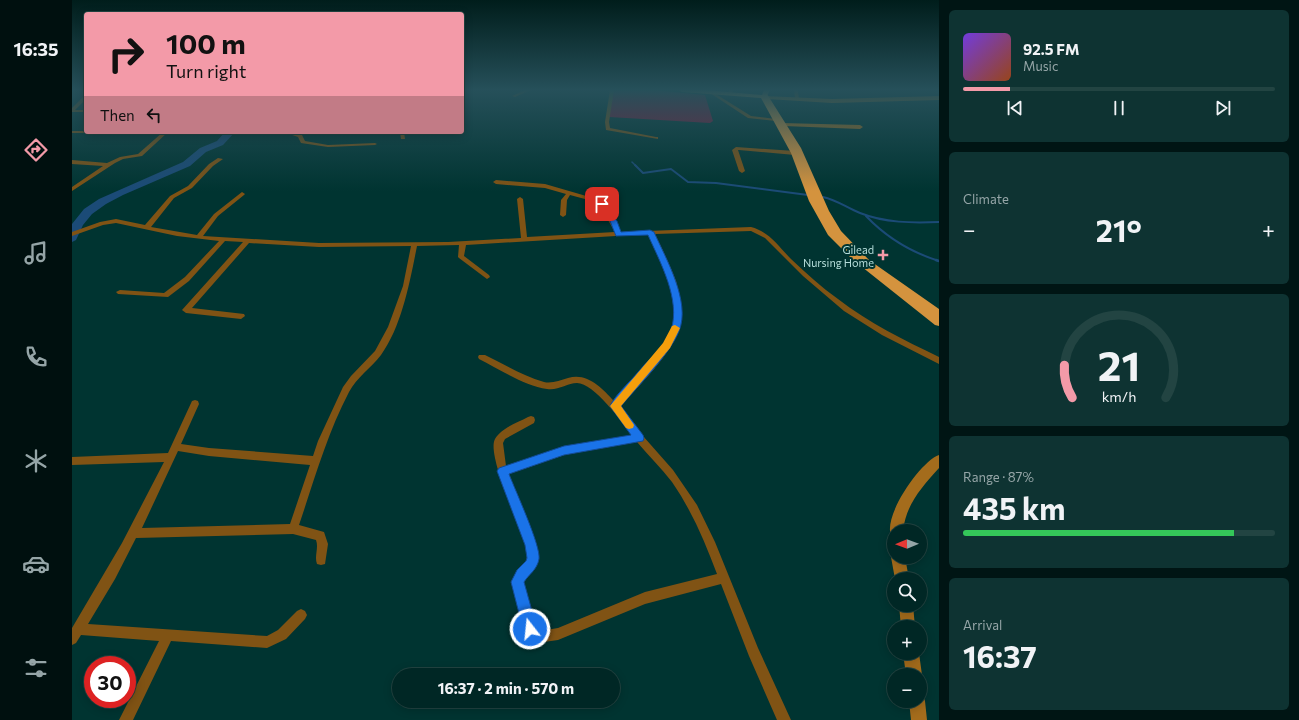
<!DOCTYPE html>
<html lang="en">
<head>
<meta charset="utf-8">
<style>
  body { margin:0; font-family:Commissioner,sans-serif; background:#0e3332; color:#f1f3f6; height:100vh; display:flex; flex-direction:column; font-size:15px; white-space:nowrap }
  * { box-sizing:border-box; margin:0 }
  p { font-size:13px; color:#95a5a7 }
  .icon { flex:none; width:22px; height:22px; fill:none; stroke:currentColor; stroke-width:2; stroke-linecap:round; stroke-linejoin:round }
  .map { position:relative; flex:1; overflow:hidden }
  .sheet { display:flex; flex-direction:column; gap:10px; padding:10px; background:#001514; width:360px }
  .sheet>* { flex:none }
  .guide { position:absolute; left:12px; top:12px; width:380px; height:122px; border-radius:4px; box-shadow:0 2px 10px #0003,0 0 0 1px #224442; background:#f39aa8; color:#111; overflow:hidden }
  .needle { width:26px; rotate:269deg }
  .controls { position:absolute; left:815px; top:524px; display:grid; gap:8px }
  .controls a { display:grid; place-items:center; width:40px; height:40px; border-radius:50%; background:#002725; box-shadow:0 2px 10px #0003,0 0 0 1px #224442; font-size:20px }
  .speed { position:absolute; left:12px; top:656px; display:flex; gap:8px; font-size:20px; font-weight:700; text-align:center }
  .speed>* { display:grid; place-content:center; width:52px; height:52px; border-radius:50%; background:#002725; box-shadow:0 2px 10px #0003,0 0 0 1px #224442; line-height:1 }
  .speed .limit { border:6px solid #d22; background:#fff; color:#111 }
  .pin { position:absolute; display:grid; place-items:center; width:34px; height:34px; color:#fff; margin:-17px; border-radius:8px; box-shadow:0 2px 6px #0006 }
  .me { position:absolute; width:44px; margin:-22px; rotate:344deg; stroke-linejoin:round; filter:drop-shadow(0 0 3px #0008) }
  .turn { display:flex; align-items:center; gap:14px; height:84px; padding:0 16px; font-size:18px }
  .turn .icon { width:52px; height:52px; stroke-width:2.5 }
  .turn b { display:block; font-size:28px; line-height:34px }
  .then { display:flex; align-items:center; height:38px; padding:0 16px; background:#0003; gap:8px; font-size:15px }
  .big { font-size:30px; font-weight:700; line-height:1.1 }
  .sheet .card { flex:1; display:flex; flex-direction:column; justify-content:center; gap:6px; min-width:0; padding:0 14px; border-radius:6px; background:#0e3332 }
  .sheet .dial { align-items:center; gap:0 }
  .dial svg { height:104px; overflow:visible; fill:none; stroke:#224442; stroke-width:7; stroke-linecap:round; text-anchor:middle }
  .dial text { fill:#f1f3f6; stroke:none }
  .song { display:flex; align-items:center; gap:12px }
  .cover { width:48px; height:48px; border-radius:6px; background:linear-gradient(135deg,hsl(260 70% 55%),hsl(20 70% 35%)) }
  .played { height:4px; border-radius:2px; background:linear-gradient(90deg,#f39aa8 15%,#224442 15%) }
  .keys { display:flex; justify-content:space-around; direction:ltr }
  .heat { display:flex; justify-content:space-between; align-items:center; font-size:22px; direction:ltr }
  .charge { height:6px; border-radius:3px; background:linear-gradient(90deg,#34c759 87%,#224442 0) }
  .trip { position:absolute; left:320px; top:668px; width:228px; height:40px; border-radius:20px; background:#002725; box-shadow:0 2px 10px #0003,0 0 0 1px #224442; font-weight:700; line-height:40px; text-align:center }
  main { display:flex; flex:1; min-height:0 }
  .tab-bar { display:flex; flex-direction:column; width:72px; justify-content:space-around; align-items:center; background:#00100f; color:#95a5a7 }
  .tab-bar .icon { width:28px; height:28px }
  .tab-bar .current { color:#f39aa8 }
  .tab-bar b { font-size:18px; color:#f1f3f6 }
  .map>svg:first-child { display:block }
  .green { fill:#871538 }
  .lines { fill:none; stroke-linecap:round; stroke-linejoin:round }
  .stream-far2 { stroke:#1b4b77; stroke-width:1.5 }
  .stream-far1 { stroke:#1b4b77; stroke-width:2 }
  .stream { stroke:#1b4b77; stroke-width:2.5 }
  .river { fill:#1b4b77; fill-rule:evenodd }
  .street { fill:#805314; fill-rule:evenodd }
  .secondary { fill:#a46c1c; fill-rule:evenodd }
  .primary { fill:#b9823f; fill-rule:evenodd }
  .highway { fill:#d4933e; fill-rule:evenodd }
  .route { fill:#1a73e8; stroke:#114b97 }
  .slow { fill:#f59e0b }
  .poi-dot { fill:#f39aa8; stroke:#003431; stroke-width:1.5 }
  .labels { text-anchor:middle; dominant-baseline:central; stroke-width:4; stroke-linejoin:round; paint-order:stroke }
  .poi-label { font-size:11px; fill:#b4dcd9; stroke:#003431; text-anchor:end }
</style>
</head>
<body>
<main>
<nav class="tab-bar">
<b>16:35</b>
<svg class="icon current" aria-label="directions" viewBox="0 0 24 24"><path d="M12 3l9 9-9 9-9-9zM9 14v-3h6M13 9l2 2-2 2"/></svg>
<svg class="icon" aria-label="music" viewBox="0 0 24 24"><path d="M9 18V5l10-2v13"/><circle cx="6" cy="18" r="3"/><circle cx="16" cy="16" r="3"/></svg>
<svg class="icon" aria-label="phone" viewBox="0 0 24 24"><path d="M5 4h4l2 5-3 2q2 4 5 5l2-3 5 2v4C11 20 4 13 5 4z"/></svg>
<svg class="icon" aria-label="climate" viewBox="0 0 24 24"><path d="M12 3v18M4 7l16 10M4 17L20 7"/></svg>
<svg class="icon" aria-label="car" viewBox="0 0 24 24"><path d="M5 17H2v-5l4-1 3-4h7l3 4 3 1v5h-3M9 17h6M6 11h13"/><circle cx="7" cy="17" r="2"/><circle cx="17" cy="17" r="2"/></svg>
<svg class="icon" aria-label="filters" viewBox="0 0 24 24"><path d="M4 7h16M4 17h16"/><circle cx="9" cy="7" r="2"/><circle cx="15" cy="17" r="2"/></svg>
</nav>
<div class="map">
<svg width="867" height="720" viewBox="0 0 867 720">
  <rect width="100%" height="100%" fill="#003431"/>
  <path class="green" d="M 541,90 L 581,90 L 633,95 L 641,121 L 638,123 L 537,117 Z"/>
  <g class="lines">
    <path class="stream-far2" d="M 560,162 L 564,166"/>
    <g class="stream-far1">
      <path d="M 563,165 L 571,173 L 599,169 L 616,182 L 644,183 L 736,195"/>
      <path d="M 751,197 C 765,200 775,208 788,213 C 813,223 840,223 867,222"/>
      <path d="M 794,216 C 815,238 838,252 867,261"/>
    </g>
    <path class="stream" d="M 864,260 L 867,261"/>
    <path class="river" d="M 153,132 L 163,132 L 151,145 L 134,152 L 118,166 L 51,195 L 34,204 L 20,214 L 11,225 L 4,240 L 0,242 L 0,224 L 12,209 L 27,199 L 111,162 L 128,148 L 145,141 Z"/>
    <g class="street">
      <path d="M 453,90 L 459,90 L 443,97 L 440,96 Z"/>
      <path d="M 538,90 L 542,90 L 537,122 L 538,128 L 584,137 L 586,137 L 586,139 L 534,130 L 533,122 Z"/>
      <path d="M 657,90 L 661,90 L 660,95 L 658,95 Z"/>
      <path d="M 722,90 L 726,90 L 727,100 L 723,99 Z"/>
      <path d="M 639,91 L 679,116 L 704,119 L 706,120 L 704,121 L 676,118 L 638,93 L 638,91 Z"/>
      <path d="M 12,96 L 14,96 L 14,99 L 3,110 L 14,110 L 14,112 L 0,112 L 0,108 Z"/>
      <path d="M 0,131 L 14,131 L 14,132 L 16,132 L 14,133 L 0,133 Z"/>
      <path d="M 34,132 L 50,132 C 47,134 37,134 34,132 Z"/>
      <path d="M 91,132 L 96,132 L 70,156 L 51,159 L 43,163 L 0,191 L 0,187 L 31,166 L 0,164 L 0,160 L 35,163 L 48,157 L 66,154 Z"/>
      <path d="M 212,132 L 219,132 L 230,135 L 233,141 L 256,145 L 303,143 L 305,144 L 303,145 L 256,147 L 229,143 L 226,137 Z"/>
      <path d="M 328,132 L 332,132 L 333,139 L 329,139 Z"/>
      <path d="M 664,147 L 723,151 L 726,153 L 723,155 L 667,150 L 666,150 L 673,171 L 670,173 L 667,171 L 660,150 Z"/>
      <path d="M 146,158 L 151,159 L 141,166 L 120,188 L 102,198 L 79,227 L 125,235 L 142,214 L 170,192 L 173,194 L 172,195 L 146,216 L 131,236 L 247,243 L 376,242 L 449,238 L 445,199 L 448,197 L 451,199 L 455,237 L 543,232 L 530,210 L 524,202 L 498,195 L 495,200 L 494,215 L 491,217 L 488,215 L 489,200 L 494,194 L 473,188 L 424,184 L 421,182 L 424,180 L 473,184 L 528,200 L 536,209 L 549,232 L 679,227 C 698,232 706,246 719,259 C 734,273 749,287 766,299 C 797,323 832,340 867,357 L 867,364 L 810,335 L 772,311 L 731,276 L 693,238 L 679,231 L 583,234 C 590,249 598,265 604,281 C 608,296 611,312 608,327 C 601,353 566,386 548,407 L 571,436 L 601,470 L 625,505 L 643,542 L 686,648 L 719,720 L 705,720 L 677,656 L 649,584 L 573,604 L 486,640 L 465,643 L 461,641 L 454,633 L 452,629 L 439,582 C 445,570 457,566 455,551 C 450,530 414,455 423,439 C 429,428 445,423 456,417 L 459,416 L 462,417 L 463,420 L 462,423 L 433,439 L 431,443 L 434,466 L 492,447 L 560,435 C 550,422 522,383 505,383 C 495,383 486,391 475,389 C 453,386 427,369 407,359 L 406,357 L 407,355 L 413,355 C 432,364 451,376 472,382 C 480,384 488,380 496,378 C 515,372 530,388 542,401 C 559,382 592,352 600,328 C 604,314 601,297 597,283 C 592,266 584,250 577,234 L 394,245 L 392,256 L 417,275 L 418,277 L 415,279 L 387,258 L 386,257 L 387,245 L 345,246 C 338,281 330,326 309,355 C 299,368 285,377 277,392 C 255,434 242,481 227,525 L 252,532 L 256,544 L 253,564 L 249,565 L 245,564 C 242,556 247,548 244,540 L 221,534 L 64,538 L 43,579 L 16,624 L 195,636 L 206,630 L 225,611 L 229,609 L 233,611 L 235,615 L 233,619 L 214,639 L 195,648 L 99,641 L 61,720 L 47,720 L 87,641 L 9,635 L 4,643 L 0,645 L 0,628 L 50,543 L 92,462 L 0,465 L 0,457 L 96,453 L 120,401 L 123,400 L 126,401 L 127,404 L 109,444 L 137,448 L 241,456 L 246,441 L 271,387 L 279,376 L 303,351 L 316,327 L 331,286 L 339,246 L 247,247 L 177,243 L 120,308 L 172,314 L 173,316 L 169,319 L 114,313 L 110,310 L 171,242 L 153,241 L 117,281 L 96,297 L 46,294 L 44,292 L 48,290 L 92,293 L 113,277 L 147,241 L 105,236 L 44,223 L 31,225 L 0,236 L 0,232 L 28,222 L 44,219 L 73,225 L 98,196 L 116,186 L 137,164 ZM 565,442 C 577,456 589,468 600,482 C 620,511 633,542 645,574 L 573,592 L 486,628 L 468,631 L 463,626 L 451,583 C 459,573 468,565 466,551 L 437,474 L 492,455 ZM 106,451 L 137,456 L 238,465 L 218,524 L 70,528 Z"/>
    </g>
    <g class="secondary">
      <path d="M 693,96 L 760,99 L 867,96 L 867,100 L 760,103 L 695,99 L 693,98 Z"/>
      <path d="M 710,123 L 788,125 L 791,127 L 788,129 L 712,126 L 709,124 Z"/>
      <path d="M 867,455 L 867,468 C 850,487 834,504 831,531 L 822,531 L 822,537 L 819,536 C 811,515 849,461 867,455 Z"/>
      <path d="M 821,552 L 822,557 L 833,557 L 837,579 L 823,579 L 819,557 Z"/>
      <path d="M 827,605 L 841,605 L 843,627 L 829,627 Z"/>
      <path d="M 831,653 L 847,653 L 850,675 L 848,679 L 848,675 L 834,675 Z"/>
      <path d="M 848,694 L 851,695 L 853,701 L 855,720 L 839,720 L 837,701 L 848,701 Z"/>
    </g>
    <path class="primary" d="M 692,90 L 698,90 L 695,96 L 693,97 L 690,95 Z"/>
    <path class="highway" d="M 607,90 L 633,90 L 690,95 L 695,94 L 729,148 L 757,211 L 769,231 L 797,260 L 867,309 L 867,326 L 863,325 L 780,259 L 756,235 L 737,201 L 719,153 L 689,98 L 610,92 Z"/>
  </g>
  <linearGradient id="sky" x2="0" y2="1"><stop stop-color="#001d1b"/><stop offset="0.47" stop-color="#26505a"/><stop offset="1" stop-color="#26505a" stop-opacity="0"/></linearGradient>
  <rect width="867" height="191" fill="url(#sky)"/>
  <path class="route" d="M 530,202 L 532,203 L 545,221 L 549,232 L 578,230 L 582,232 C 594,259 619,302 607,331 C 598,354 565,387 549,406 L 571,435 L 572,438 L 571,441 L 492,455 L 437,474 C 443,490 469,546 467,559 C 465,570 457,574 452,582 L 465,629 L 463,634 L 458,636 L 453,634 L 451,629 L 439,582 L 445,570 L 454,561 L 455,558 L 453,545 L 425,471 L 427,468 L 492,446 L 559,435 L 538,406 C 544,394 558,382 567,371 C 577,359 594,346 599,330 C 609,300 588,262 576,235 L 544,236 L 538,221 L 527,204 Z"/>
  <path class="slow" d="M 603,325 L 608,328 L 598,348 L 549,406 L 562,425 L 561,428 L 557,429 L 554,428 L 538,406 L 591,343 L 600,326 Z"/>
  <path class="poi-dot" d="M809 249h4v4h4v4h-4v4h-4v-4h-4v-4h4z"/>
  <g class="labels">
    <g class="poi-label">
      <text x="802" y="249">Gilead<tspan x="802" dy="13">Nursing Home</tspan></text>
    </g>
  </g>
</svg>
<div class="controls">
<a><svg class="needle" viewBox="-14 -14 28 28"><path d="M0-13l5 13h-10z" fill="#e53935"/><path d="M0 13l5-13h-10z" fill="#95a5a7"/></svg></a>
<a><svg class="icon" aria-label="search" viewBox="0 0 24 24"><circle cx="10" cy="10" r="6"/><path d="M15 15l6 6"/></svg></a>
<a>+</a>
<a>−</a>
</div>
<div class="speed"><div class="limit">30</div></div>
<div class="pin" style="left:530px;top:204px;background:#d93025"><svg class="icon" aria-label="arrive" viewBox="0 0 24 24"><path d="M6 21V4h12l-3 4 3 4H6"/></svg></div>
<svg class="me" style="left:458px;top:629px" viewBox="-20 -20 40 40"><circle r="17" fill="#1a73e8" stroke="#fff" stroke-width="3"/><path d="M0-11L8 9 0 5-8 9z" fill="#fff"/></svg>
<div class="trip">16:37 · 2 min · 570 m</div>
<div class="guide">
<div class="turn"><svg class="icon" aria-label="right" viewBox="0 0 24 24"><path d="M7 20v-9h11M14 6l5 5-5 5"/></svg><div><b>100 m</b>Turn right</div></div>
<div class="then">Then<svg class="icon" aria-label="left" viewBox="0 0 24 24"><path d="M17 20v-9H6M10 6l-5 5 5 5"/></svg></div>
</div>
</div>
<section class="sheet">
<div class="card">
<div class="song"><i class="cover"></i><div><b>92.5 FM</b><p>Music</p></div></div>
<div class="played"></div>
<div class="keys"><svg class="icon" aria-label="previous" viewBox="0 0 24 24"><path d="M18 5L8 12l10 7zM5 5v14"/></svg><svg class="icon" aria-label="pause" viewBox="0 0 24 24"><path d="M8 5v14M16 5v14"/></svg><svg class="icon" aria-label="next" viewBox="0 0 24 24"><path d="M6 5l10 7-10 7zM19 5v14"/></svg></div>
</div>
<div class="card"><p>Climate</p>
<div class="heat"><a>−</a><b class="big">21°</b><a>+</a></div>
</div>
<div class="card dial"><svg viewBox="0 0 100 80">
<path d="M14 69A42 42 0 1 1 86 69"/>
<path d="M14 69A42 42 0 0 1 8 44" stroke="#f39aa8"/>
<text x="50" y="56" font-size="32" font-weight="700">21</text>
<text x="50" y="72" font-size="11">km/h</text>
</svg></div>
<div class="card"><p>Range · 87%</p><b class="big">435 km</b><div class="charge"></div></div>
<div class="card"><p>Arrival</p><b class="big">16:37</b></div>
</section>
</main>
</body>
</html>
